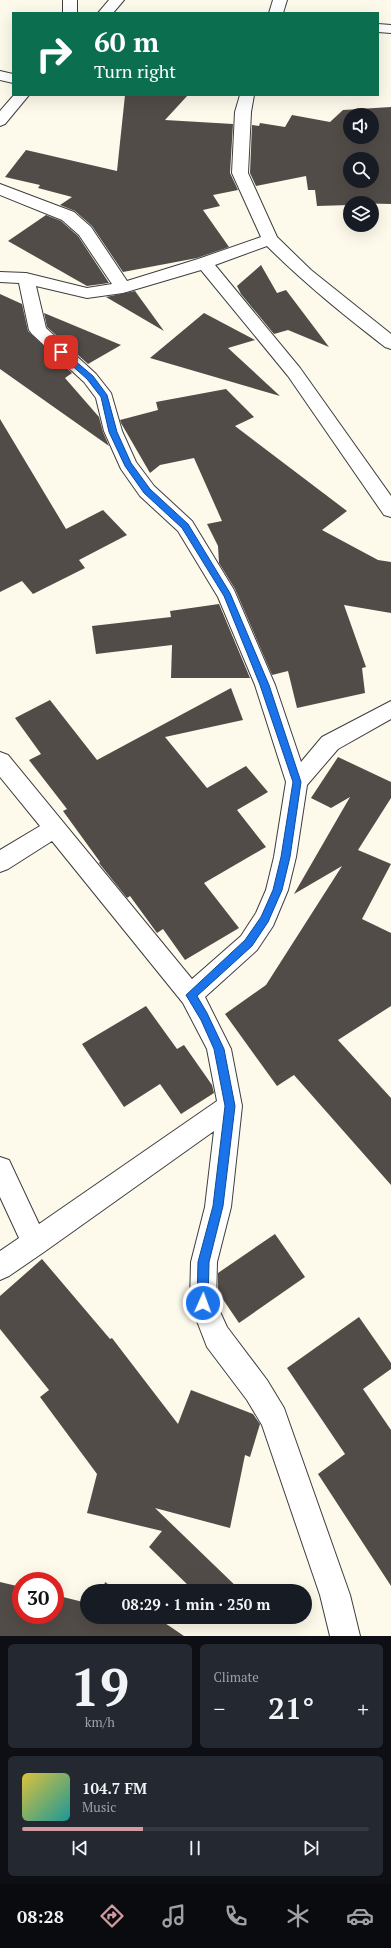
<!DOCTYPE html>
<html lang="en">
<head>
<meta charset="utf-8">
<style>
  body { margin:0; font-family:"PT Serif",serif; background:#242831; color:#f1f3f6; height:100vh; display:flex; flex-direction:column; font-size:15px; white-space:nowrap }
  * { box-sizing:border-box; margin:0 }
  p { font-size:13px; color:#9ea1a6 }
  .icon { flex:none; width:22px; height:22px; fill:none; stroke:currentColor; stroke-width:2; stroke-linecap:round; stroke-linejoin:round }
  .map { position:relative; height:1636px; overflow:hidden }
  .sheet { display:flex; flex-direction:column; gap:8px; padding:8px; background:#0d0f14; flex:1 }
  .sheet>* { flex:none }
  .hud { position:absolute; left:12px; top:12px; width:367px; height:84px; border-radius:0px; box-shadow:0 4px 16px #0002; background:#0b6e4f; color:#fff; overflow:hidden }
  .tools { position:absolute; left:343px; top:108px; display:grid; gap:8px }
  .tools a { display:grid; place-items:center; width:36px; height:36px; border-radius:50%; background:#171b24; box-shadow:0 4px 16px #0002; font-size:20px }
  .speed { position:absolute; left:12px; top:1572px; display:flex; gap:8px; font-size:20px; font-weight:700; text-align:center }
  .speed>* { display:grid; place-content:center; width:52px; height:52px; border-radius:50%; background:#171b24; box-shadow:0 4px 16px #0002; line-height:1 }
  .speed .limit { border:6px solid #d22; background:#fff; color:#111 }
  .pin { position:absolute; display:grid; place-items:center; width:34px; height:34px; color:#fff; margin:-17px; border-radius:8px; box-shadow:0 2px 6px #0006 }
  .me { position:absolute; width:44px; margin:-22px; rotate:2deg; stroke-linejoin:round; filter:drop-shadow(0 0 3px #0008) }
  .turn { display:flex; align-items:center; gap:14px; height:84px; padding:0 16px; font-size:18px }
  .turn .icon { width:52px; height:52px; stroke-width:2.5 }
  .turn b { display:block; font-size:28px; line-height:34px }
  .big { font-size:30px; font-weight:800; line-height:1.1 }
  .sheet .tile { flex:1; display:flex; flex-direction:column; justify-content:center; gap:6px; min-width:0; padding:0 14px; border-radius:6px; background:#242831 }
  .sheet .dial { align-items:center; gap:0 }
  .dial b { font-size:52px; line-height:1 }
  .song { display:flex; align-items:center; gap:12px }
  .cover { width:48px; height:48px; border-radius:6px; background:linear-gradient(135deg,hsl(50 70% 55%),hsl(180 70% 35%)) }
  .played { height:4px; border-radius:2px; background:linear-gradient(90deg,#d39ba1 35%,#363941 35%) }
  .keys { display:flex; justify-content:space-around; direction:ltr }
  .heat { display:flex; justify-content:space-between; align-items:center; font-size:22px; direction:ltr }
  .sheet .tiles { flex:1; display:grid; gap:8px; grid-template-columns:1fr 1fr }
  .tile:last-child { grid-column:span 2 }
  .trip { position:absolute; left:80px; top:1584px; width:232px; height:40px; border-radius:20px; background:#171b24; box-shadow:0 4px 16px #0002; font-weight:800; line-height:40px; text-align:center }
  .tabs { display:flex; height:64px; justify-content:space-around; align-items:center; background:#090b0e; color:#9ea1a6 }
  .tabs .icon { width:28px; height:28px }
  .tabs .on { color:#d39ba1 }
  .tabs b { font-size:18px; color:#f1f3f6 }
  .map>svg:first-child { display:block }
  .building { fill:#524c48; fill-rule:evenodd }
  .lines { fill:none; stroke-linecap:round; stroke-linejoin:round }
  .street-casing { stroke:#3e3e3e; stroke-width:2 }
  .street { fill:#fff; fill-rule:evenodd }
  .route { fill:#1a73e8; stroke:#114b97 }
</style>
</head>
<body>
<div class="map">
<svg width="391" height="1636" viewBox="0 0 391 1636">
  <rect width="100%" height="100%" fill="#fdf9eb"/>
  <g class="building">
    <path d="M 125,95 L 188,95 L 165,120 L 233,124 L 230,173 L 238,190 L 213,195 L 220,206 L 203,210 L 229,247 L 197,258 L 123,272 L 92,226 L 75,211 L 60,205 L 72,197 L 38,188 L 40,185 L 5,177 L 26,150 L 117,171 Z"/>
    <path d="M 391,107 L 391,204 L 350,203 L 350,205 L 317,206 L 315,190 L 308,190 L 306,176 L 256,186 L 250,173 L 252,125 L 259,126 L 260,123 L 285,127 L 292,115 L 330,122 L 343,110 ZM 350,115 L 372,115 L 372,137 L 350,137 ZM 350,159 L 372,159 L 372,181 L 350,181 Z"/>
    <path d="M 46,215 L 61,221 L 78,236 L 109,283 L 87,286 L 8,241 Z"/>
    <path d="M 261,265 L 277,293 L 286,290 L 329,347 L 288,330 L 274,334 L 241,294 L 237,286 Z"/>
    <path d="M 135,291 L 164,331 L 106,297 Z"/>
    <path d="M 0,294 L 22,304 L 28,331 L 72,373 L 65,378 L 99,417 L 103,432 L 109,446 L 0,369 Z"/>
    <path d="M 44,313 L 121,345 L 88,364 L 47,327 Z"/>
    <path d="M 204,313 L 255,340 L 228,348 L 280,396 L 150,358 Z"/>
    <path d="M 226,389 L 254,417 L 235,426 L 347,511 L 322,530 L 378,560 L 391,562 L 391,613 L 344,605 L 366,667 L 362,668 L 365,693 L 297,708 L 288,671 L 272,675 L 235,589 L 219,563 L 218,546 L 207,524 L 222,521 L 194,458 L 160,465 L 150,473 L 121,423 L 120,420 L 158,410 L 156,402 Z"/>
    <path d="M 0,419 L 66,529 L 103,510 L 127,535 L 79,560 L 85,568 L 33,594 L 22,581 L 0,592 Z"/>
    <path d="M 219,604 L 250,678 L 171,678 L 172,645 L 96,654 L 92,626 L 171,617 L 170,611 Z"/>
    <path d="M 231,688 L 243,720 L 165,737 L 207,788 L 246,766 L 268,792 L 237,810 L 266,847 L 204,883 L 239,928 L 185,960 L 163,929 L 157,933 L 130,896 L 127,898 L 99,863 L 100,862 L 63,811 L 67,809 L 29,760 L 41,754 L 15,718 L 50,700 L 97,760 Z"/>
    <path d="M 338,757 L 391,782 L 391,798 L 358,850 L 391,864 L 362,919 L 391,933 L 391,1006 L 338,1040 L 391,1098 L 391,1185 L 294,1075 L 277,1086 L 225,1014 L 266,985 L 342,866 L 294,894 L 350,797 L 331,808 L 311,798 Z"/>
    <path d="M 146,1006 L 177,1049 L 184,1045 L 212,1085 L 214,1093 L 181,1114 L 160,1084 L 124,1107 L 82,1044 Z"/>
    <path d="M 275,1234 L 305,1277 L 239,1323 L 218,1292 L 218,1273 Z"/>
    <path d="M 42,1259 L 110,1339 L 112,1338 L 178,1424 L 191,1390 L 253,1414 L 260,1424 L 250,1457 L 245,1455 L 230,1528 L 155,1508 L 241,1591 L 194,1591 L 149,1547 L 162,1531 L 87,1513 L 97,1474 L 40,1397 L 49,1390 L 0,1329 L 0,1296 Z"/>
    <path d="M 359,1317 L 391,1363 L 391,1369 L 363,1389 L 391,1430 L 391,1586 L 318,1474 L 345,1454 L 287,1368 Z"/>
    <path d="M 0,1582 L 21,1587 L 21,1615 L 55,1615 L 55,1595 L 87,1603 L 87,1617 L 156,1617 L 184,1636 L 0,1636 Z"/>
    <path d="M 105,1582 L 118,1591 L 103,1591 Z"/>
  </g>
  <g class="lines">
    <defs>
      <g id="street">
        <rect x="63" y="0" width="14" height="13"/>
        <path d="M 109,0 L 124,0 L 113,13 L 98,13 Z"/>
        <path d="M 273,0 L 287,0 L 283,13 L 269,13 Z"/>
        <path d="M 378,24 L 391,25 L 391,33 L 378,32 Z"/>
        <path d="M 0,71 L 13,74 L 13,83 L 0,80 Z"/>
        <path d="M 14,95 L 29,95 L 5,124 L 0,126 L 0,111 Z"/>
        <path d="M 240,95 L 254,95 L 251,112 L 248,173 L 277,237 L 311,270 L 391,334 L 391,349 L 385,347 C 344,315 304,283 267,246 L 215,265 L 300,368 L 391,496 L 391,517 L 384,515 L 288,376 L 201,270 L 123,293 L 87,298 L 36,286 L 46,328 L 96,374 L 111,393 L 122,431 L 136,462 L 154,486 L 192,521 L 234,590 L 275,685 L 301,762 L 322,737 L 391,701 L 391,719 L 338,749 L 307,785 L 296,857 L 288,890 L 273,926 L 257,950 L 205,997 L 231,1049 L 242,1106 L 231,1207 L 217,1262 L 216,1303 L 227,1327 L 267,1380 L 284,1408 L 350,1595 L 360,1636 L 330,1636 L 320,1595 L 262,1425 L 247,1400 L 207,1347 L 190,1303 L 191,1262 L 205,1207 L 214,1131 L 44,1252 L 9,1276 L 0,1280 L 0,1251 L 19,1238 L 0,1197 L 0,1157 L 9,1160 L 39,1224 L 217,1101 L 207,1049 L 183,1003 L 52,841 L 8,869 L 0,872 L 0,850 L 40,826 L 0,777 L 0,752 L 8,755 L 192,979 L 241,936 L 256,913 L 266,890 L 274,857 L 286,782 L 255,685 L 218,597 L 178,531 L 140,496 L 121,469 L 104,431 L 96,398 L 84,382 L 32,334 L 29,330 L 19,283 L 0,282 L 0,272 L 26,273 L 87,288 L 112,284 L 79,235 L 62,220 L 0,195 L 0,184 L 74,212 L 91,227 L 127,281 L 198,259 L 261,237 L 232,173 L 235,112 Z"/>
      </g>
    </defs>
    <use href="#street" class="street-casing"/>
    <use href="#street" class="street"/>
  </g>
  <path class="route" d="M 61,349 L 93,376 L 107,395 L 117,432 L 131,463 L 150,489 L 188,524 L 230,593 L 269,685 L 301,782 L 290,857 L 282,890 L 268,922 L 252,946 L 197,996 L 207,1013 L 224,1049 L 235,1106 L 223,1206 L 209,1262 L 208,1303 L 207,1307 L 203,1309 L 199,1307 L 197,1303 L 198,1262 L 213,1206 L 225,1106 L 214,1049 L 201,1020 L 186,995 L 245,940 L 261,917 L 273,890 L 281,857 L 293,782 L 260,685 L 224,596 L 182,528 L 144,493 L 125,466 L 109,432 L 101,397 L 87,379 L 59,354 L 59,350 Z"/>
</svg>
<div class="tools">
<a><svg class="icon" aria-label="sound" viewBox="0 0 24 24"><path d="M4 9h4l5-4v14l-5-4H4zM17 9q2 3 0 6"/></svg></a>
<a><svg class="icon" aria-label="search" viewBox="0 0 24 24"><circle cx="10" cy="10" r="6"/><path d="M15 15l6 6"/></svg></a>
<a><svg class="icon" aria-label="layers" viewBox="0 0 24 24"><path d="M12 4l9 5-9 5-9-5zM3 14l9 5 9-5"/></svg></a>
</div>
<div class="speed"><div class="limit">30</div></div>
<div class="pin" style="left:61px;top:352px;background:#d93025"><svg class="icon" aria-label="arrive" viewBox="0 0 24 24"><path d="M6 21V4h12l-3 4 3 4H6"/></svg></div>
<svg class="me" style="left:203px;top:1303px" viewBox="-20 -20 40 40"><circle r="17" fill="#1a73e8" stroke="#fff" stroke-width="3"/><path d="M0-11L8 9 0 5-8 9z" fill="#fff"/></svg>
<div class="trip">08:29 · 1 min · 250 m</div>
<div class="hud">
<div class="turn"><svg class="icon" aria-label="right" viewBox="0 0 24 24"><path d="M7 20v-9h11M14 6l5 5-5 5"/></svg><div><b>60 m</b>Turn right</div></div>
</div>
</div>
<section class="sheet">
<div class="tiles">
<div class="tile dial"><b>19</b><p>km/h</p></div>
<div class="tile"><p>Climate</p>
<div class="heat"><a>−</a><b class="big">21°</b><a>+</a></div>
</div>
<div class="tile">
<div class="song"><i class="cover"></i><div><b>104.7 FM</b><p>Music</p></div></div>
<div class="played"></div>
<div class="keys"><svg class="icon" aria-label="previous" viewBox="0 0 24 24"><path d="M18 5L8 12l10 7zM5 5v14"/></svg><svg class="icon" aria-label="pause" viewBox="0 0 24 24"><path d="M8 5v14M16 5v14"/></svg><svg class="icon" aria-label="next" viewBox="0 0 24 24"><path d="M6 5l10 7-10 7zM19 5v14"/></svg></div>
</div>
</div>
</section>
<nav class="tabs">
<b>08:28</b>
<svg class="icon on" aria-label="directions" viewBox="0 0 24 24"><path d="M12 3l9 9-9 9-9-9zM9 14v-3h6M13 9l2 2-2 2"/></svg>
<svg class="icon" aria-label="music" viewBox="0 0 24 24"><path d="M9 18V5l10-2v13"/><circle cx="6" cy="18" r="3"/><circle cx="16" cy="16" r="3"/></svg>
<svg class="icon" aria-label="phone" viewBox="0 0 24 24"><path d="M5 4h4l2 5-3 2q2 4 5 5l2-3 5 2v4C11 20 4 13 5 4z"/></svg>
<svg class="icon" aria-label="climate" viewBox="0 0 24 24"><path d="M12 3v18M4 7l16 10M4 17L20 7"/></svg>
<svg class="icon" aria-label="car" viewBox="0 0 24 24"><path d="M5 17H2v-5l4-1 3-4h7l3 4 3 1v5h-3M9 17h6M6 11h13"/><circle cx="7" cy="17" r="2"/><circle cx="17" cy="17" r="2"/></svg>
</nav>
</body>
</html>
